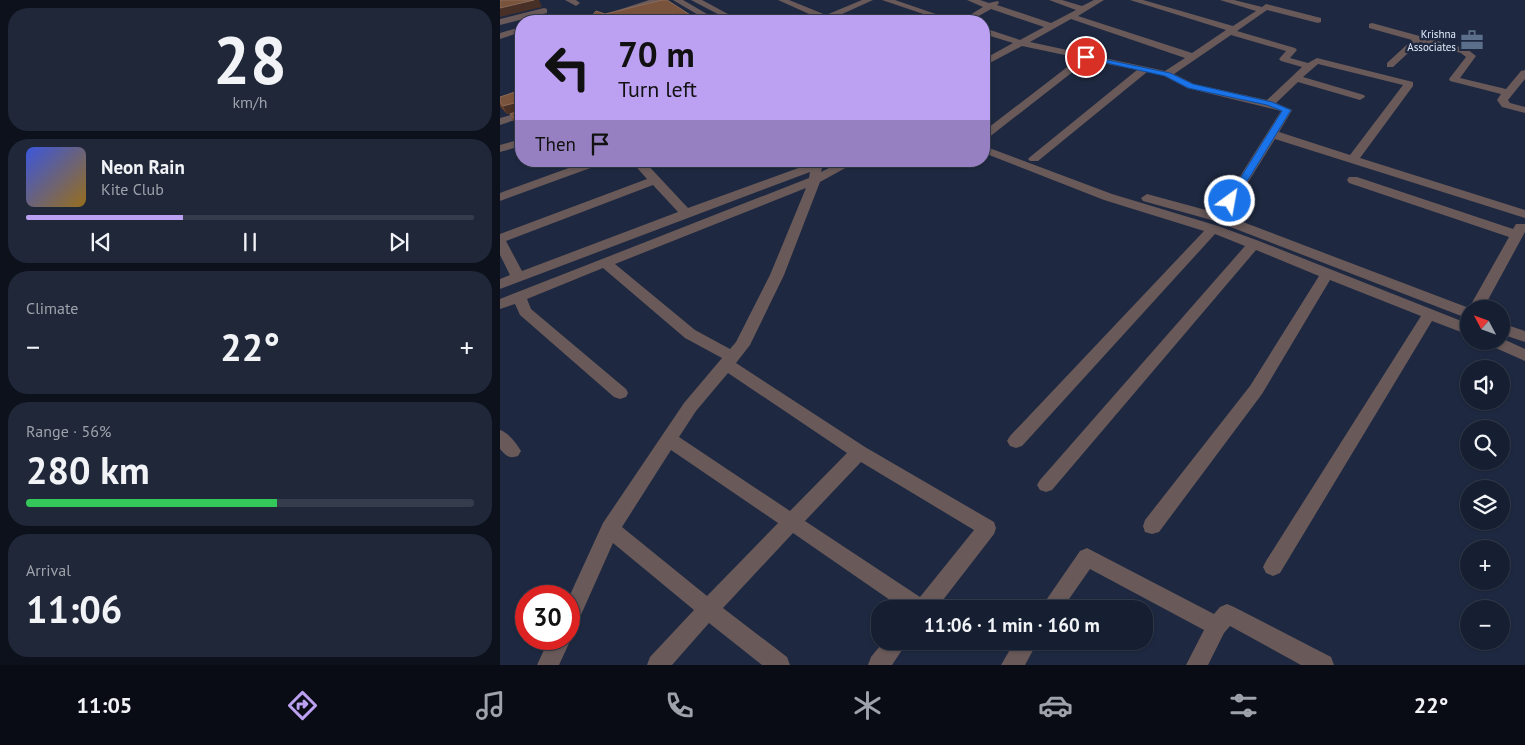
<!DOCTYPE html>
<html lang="en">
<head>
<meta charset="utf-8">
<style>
  body { margin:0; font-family:"PT Sans",sans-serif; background:#1f2739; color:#f1f3f6; height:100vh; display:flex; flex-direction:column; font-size:19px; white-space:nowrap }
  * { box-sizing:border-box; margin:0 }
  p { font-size:16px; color:#9ea2ab }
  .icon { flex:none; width:28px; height:28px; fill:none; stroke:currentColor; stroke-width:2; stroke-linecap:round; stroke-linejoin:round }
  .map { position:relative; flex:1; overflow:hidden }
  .details { display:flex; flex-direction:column; gap:8px; padding:8px; background:#0c111b; width:500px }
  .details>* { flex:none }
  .top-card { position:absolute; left:15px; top:15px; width:475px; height:152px; border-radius:20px; box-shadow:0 1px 4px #0004,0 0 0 1px #353d4d; background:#bca0f2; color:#111; overflow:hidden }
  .needle { width:32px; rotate:311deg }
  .buttons { position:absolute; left:960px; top:300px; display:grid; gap:10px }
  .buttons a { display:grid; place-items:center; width:50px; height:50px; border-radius:50%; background:#161f31; box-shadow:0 1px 4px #0004,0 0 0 1px #353d4d; font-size:25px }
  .speed { position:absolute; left:15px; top:585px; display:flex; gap:10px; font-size:25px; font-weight:700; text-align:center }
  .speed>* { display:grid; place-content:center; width:65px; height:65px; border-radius:50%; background:#161f31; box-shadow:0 1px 4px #0004,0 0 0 1px #353d4d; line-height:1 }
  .speed .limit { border:8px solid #d22; background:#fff; color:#111 }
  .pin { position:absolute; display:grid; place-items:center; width:42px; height:42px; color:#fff; margin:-21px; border:2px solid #fff; border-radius:50%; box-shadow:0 1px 5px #0007 }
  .me { position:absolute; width:55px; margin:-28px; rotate:32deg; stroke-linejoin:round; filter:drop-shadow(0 0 4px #0008) }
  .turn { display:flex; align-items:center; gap:18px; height:105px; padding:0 20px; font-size:22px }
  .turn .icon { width:65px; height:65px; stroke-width:2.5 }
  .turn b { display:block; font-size:35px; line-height:42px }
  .then { display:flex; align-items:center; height:48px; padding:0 20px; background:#0003; gap:10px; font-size:19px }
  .big { font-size:38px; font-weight:700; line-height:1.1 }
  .details .card { flex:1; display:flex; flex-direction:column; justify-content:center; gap:8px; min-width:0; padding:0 18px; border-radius:20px; background:#1f2739 }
  .details .dial { align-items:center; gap:0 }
  .dial b { font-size:65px; line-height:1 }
  .song { display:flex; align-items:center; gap:15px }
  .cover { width:60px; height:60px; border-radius:8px; background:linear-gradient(135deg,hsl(230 70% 55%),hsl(40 70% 35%)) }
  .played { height:5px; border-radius:2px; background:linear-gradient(90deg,#bca0f2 35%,#353d4d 35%) }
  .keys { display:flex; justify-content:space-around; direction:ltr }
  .heat { display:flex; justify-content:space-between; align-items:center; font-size:28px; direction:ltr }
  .charge { height:8px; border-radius:4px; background:linear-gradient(90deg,#34c759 56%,#353d4d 0) }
  .trip { position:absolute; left:371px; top:600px; width:282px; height:50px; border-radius:20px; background:#161f31; box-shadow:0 1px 4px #0004,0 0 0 1px #353d4d; font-weight:700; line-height:50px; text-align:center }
  .tab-bar { display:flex; height:80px; justify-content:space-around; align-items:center; background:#090c14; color:#9ea2ab }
  .tab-bar .icon { width:35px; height:35px }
  .tab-bar .active { color:#bca0f2 }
  .tab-bar b { font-size:22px; color:#f1f3f6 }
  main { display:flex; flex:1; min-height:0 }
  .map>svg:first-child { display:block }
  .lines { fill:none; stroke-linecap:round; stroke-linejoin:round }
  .minor { fill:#695959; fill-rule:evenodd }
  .wall { fill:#6e4126 }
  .shaded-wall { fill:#493027 }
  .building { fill:#7a533d; stroke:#8a6b5a }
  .route { fill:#1a73e8; stroke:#114b97 }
  .labels { text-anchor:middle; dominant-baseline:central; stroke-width:5; stroke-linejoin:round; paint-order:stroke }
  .far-poi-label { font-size:11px; fill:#e2eafa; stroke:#1e2941; text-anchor:end }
</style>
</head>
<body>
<main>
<section class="details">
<div class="card dial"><b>28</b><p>km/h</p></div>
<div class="card">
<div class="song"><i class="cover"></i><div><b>Neon Rain</b><p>Kite Club</p></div></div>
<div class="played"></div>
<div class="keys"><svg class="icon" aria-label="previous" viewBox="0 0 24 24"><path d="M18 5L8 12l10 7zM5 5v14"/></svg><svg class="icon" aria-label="pause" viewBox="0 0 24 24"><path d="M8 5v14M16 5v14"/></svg><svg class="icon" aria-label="next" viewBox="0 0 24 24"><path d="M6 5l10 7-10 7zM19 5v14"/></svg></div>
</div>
<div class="card"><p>Climate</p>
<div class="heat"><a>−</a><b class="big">22°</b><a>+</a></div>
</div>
<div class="card"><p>Range · 56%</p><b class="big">280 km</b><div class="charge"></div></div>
<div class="card"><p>Arrival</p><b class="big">11:06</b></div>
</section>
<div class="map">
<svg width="1025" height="665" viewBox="0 0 1025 665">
  <rect width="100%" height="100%" fill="#1e2941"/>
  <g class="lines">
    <g class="minor">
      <path d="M 65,0 L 76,0 L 80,3 L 76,6 Z"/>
      <path d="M 149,0 L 162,0 L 97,21 L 85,21 Z"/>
      <path d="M 173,0 L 183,0 L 207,14 L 200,16 Z"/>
      <path d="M 191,0 L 202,0 L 241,21 L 231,21 Z"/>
      <path d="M 278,0 L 289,0 L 326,15 L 362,0 L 373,0 L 329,20 L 314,21 L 318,18 Z"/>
      <path d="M 382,0 L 395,0 L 456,21 L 444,21 Z"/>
      <path d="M 467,0 L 480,0 L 489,3 L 498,1 L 499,3 L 497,5 L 551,23 L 576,10 L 549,0 L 562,0 L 582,6 L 594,0 L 604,0 L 578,16 L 692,53 L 726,30 L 630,0 L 643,0 L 733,26 L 756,11 L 720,0 L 734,0 L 762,7 L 766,4 L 821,18 L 821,22 L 818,23 L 767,10 L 737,31 L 795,48 L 797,50 L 790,58 L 808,63 L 817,58 L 913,82 L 913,86 L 860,158 L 1025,210 L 1025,218 L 775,139 L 727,216 L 969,308 L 1009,237 L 849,183 L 847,180 L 849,177 L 857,177 L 1013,229 L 1016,224 L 1025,224 L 1025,232 L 983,309 L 969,309 L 969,319 L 715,221 L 643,201 L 641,198 L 647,194 L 717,213 L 781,111 L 687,88 L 664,76 L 647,72 L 538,161 L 530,161 L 528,159 L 530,157 L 637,70 L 588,60 L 488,138 L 484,139 L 484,131 L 579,58 L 522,46 L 484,66 L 484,59 L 513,43 L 484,34 L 484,28 L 520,40 L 544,27 L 491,9 L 470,21 L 460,21 L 483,7 ZM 571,19 L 685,58 L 665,71 L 530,42 ZM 731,35 L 786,51 L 779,59 L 781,61 L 802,67 L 767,100 L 694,84 L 674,74 ZM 818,64 L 903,85 L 850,155 L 779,132 L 792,110 L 776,103 L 798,82 L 860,100 L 865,97 L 864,95 L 803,77 Z"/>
      <path d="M 44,8 L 47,9 L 47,13 L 0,25 L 0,19 Z"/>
      <path d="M 872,23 L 967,49 L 976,56 L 960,78 L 1006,89 L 1021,71 L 1025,70 L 1025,79 L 1008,100 L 1010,103 L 1025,107 L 1025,113 L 1002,107 L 997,100 L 1001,94 L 950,81 L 949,79 L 966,57 L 961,53 L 920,42 L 893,67 L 887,67 L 887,63 L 912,40 L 869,28 L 869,24 Z"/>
      <path d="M 17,28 L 21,30 L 21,38 L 15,34 L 0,39 L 0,33 Z"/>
      <path d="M 21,112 L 21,118 L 0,125 L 0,118 Z"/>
      <path d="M 21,139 L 21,146 L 0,152 L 0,145 Z"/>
      <path d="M 484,146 L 612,194 L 718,226 L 759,241 L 969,324 L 969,335 L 932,321 L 780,573 L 773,576 L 766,573 L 763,567 L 766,561 L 921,316 L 830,280 L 762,394 L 659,532 L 652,534 L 645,532 L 643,526 L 645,520 L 750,386 L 819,276 L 756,250 L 552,490 L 546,492 L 540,490 L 537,485 L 540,480 L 745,246 L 715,234 L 522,446 L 516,448 L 510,446 L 507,441 L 510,436 L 704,231 L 604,200 L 484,153 Z"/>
      <path d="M 88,161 L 106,161 L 104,163 L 0,201 L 0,193 Z"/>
      <path d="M 131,161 L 144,161 L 188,208 L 312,163 L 329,161 L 328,165 L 322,168 L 321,172 L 343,161 L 358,161 L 320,182 L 284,275 L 250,345 L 236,363 L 365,447 L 494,522 L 496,528 L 494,534 L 436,609 L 403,609 L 293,533 L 223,608 L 287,657 L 290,665 L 262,665 L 209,623 L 172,665 L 147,665 L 150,657 L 194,610 L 113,543 L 76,626 L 69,629 L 69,597 L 103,523 L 184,403 L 222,358 L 185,338 L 103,268 L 27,299 L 31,309 L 126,389 L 128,393 L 126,397 L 120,399 L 114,397 L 20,315 L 15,304 L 0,309 L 0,299 L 309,178 L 310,172 L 0,289 L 0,279 L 10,275 L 0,255 L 0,234 L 147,179 ZM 153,185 L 178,212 L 22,271 L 6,241 ZM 306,188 L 270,275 L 236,342 L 230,349 L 195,330 L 115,264 ZM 228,373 L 347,453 L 290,511 L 179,437 L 196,411 ZM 171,450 L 278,523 L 207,596 L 122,527 ZM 361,462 L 474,530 L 420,597 L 305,521 Z"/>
      <path d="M 1001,323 L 1025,331 L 1025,342 L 1001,334 Z"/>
      <path d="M 1001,338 L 1025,349 L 1025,361 L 989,345 L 987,341 L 1001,341 Z"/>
      <path d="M 0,430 C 9,433 16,443 21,451 L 18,456 C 9,459 6,456 0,449 Z"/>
      <path d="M 587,548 L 714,614 L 720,607 L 727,604 L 734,607 L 831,657 L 834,665 L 801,665 L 730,626 L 724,633 L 708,665 L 686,665 L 704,630 L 590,569 L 562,609 L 540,609 L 580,551 Z"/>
      <path d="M 69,635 L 71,639 L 59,665 L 37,665 L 49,639 L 69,639 Z"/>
      <path d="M 384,641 L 408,641 L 392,665 L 368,665 L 371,657 Z"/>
      <path d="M 515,641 L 538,641 L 525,665 L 501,665 Z"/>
    </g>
  </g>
  <path class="wall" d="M 21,90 L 21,131 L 14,122 L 10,114 L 17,112 L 7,114 L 0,106 L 0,102 Z"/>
  <g class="shaded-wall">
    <path d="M 34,0 L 39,0 L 42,7 L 0,17 L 0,8 Z"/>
    <path d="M 195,18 L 196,21 L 185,21 Z"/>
    <path d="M 18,102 L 21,111 L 7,114 L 3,106 Z"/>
  </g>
  <g class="building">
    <path d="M 0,0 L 34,0 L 0,8 Z"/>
    <path d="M 162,0 L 167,0 L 195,18 L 185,21 L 88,21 L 96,11 L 105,14 Z"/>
    <path d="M 21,90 L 21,127 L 10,114 L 19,111 L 18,102 L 3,106 L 0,102 L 0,97 Z"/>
  </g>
  <path class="route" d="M 584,55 L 670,73 L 693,84 L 772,102 L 791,110 L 735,201 L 734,203 L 727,203 L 726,201 L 782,111 L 767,105 L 688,88 L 665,76 L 584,58 Z"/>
  <defs>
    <symbol id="office-bare" viewBox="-9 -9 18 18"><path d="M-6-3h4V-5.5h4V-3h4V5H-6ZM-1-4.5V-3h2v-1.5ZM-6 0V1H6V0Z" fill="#5c6f8a" stroke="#1e2941" stroke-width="2.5" paint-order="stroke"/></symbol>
  </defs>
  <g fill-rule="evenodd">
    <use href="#office-bare" x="956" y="24" width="32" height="32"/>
  </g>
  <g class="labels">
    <g class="far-poi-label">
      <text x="956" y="34">Krishna<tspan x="956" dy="13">Associates</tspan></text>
    </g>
  </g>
</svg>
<div class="buttons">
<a><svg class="needle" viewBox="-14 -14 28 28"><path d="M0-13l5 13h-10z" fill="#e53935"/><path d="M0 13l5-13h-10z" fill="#9ea2ab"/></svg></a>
<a><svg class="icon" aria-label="sound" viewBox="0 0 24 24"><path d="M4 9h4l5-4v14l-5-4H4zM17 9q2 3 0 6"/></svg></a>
<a><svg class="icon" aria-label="search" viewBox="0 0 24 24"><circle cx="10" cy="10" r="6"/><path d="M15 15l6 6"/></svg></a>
<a><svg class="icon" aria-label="layers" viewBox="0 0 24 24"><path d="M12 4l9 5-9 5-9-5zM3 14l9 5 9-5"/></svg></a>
<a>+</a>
<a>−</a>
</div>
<div class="speed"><div class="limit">30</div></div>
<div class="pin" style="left:586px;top:57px;background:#d93025"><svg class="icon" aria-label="arrive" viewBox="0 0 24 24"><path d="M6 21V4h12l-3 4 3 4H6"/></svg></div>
<svg class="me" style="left:730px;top:201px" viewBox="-20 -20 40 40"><circle r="17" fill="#1a73e8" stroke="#fff" stroke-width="3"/><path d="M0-11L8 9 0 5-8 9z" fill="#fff"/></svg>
<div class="trip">11:06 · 1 min · 160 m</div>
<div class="top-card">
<div class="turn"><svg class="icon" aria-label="left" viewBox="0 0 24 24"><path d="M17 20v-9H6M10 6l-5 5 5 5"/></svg><div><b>70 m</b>Turn left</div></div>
<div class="then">Then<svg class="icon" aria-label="arrive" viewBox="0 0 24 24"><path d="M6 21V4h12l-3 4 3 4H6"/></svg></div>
</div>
</div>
</main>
<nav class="tab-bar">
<b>11:05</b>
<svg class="icon active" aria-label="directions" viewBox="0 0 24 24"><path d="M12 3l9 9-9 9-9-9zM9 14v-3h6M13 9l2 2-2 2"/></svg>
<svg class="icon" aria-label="music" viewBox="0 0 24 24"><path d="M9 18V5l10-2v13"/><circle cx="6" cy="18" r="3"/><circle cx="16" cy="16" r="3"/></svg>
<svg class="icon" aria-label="phone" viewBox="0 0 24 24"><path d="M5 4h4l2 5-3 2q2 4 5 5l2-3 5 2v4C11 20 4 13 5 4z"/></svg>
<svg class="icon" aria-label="climate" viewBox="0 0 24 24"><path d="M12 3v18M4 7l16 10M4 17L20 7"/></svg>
<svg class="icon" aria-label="car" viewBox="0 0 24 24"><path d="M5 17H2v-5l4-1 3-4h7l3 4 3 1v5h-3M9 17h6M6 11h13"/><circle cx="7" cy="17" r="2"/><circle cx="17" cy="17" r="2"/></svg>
<svg class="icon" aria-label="filters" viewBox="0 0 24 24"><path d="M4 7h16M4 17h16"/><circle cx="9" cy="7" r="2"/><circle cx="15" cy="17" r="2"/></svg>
<b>22°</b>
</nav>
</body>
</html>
